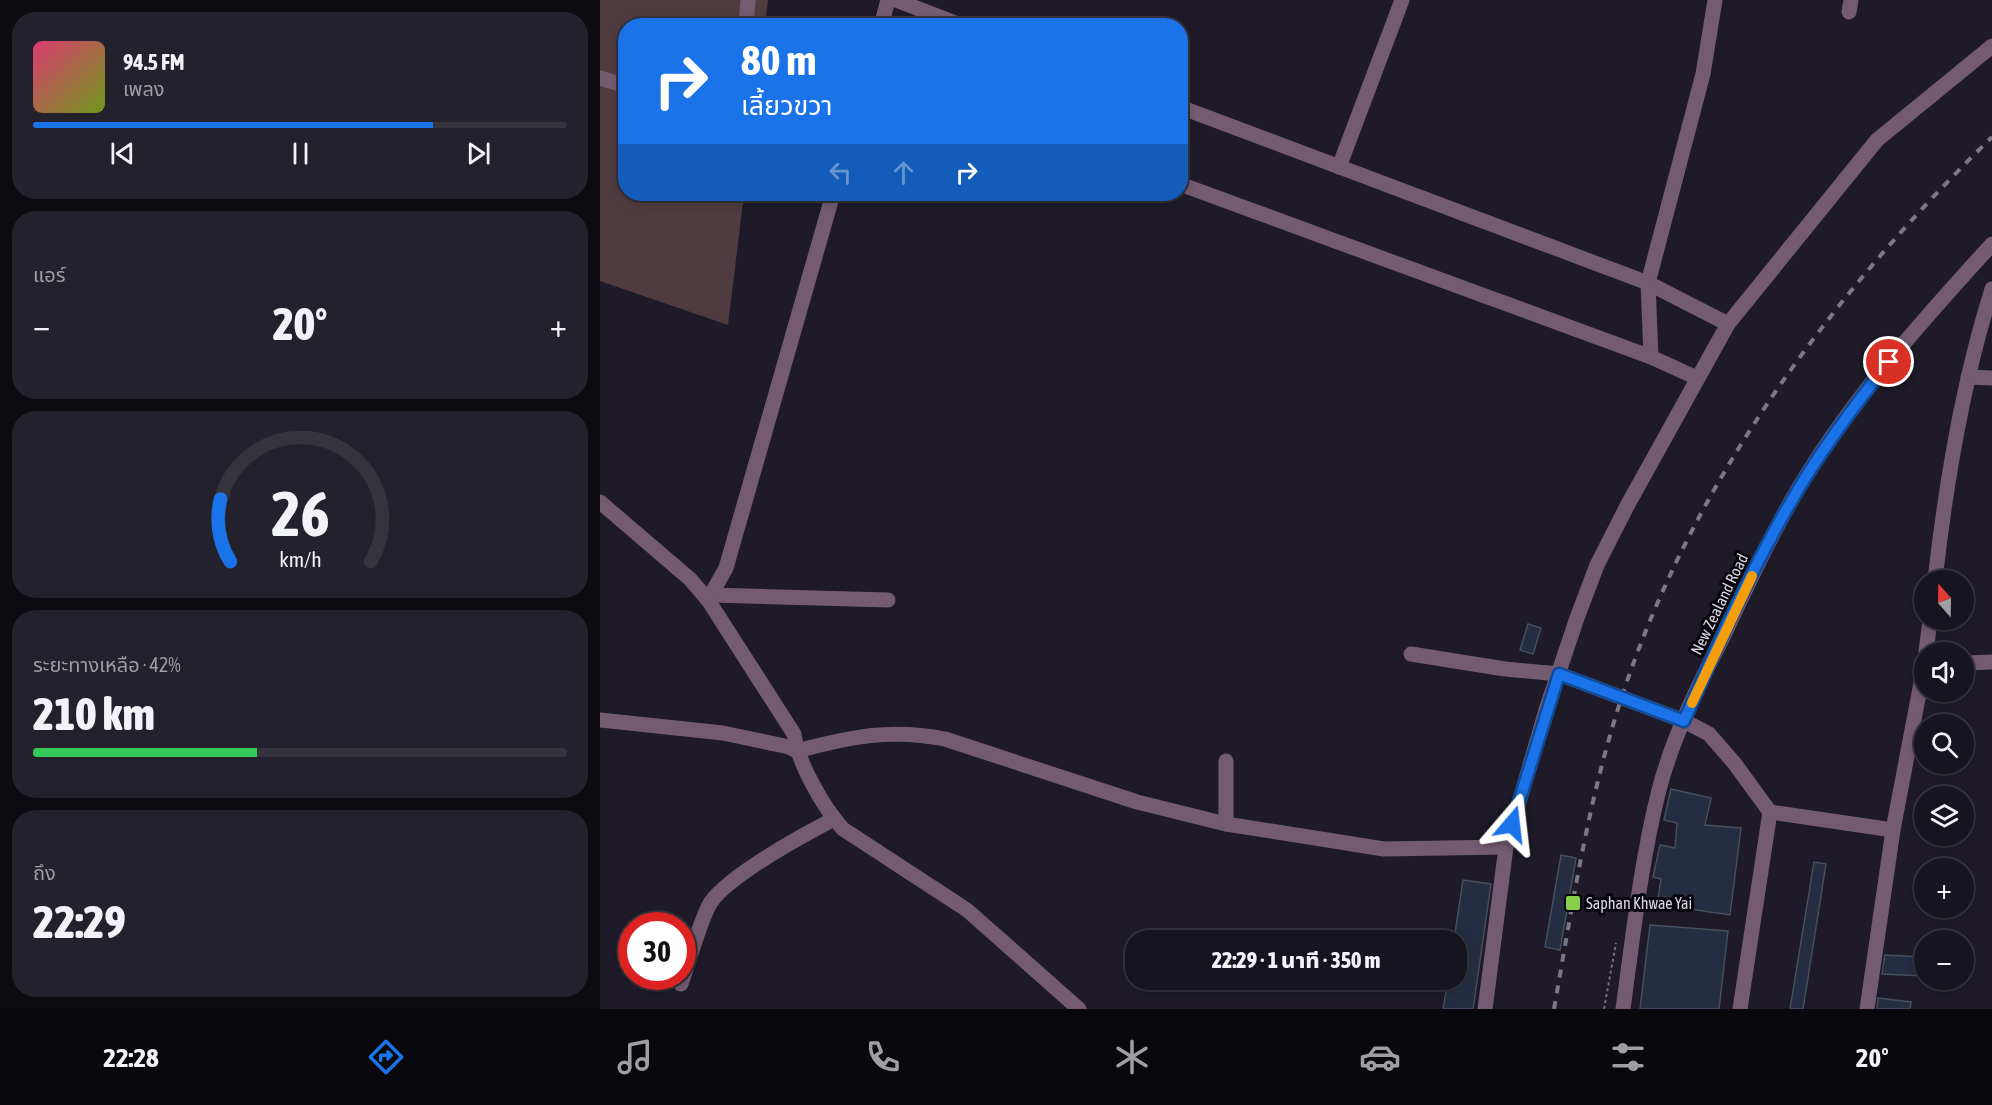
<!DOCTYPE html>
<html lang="th">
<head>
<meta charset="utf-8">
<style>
  body { margin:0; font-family:"Asap Condensed","Noto Sans Thai",sans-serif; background:#23212b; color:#f1f3f6; height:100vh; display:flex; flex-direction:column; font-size:22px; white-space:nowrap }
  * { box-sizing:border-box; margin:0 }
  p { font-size:20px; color:#9e9ea4 }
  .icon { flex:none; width:33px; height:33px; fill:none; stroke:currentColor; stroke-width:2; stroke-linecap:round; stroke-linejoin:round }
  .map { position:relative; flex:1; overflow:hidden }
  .sheet { display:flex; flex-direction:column; gap:12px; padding:12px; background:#0c0b10; width:600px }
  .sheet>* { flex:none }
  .banner { position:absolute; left:18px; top:18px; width:570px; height:183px; border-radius:24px; box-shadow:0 3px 9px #0003,0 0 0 2px #35333c; background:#1a73e8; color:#fff; overflow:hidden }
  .needle { width:39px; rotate:340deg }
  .controls { position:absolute; left:1314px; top:570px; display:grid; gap:12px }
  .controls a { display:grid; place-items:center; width:60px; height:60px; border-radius:50%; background:#16141e; box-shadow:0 3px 9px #0003,0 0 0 2px #35333c; font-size:30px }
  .speed { position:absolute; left:18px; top:912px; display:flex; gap:12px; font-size:30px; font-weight:700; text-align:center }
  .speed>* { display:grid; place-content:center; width:78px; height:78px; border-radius:50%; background:#16141e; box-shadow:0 3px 9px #0003,0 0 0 2px #35333c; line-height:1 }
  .speed .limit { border:9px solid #d22; background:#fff; color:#111 }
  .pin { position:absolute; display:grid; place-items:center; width:51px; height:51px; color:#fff; margin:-26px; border:3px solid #fff; border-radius:50%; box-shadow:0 2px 6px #0007 }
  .me { position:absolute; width:66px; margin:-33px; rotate:17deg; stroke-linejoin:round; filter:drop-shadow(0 0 4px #0008) }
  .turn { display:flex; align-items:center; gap:21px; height:126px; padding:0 24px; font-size:27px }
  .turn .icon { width:78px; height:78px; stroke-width:2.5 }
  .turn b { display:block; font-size:42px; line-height:51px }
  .lanes { display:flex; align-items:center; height:57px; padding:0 24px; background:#0003; justify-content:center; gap:30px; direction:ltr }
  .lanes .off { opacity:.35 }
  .big { font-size:45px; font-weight:800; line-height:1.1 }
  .sheet .card { flex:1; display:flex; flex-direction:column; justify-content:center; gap:9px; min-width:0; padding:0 21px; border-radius:24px; background:#23212b }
  .sheet .dial { align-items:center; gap:0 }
  .dial svg { height:156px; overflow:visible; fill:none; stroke:#35333c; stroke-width:7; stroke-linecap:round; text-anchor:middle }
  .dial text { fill:#f1f3f6; stroke:none }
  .song { display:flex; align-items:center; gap:18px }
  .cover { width:72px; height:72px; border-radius:9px; background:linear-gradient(135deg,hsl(340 70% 55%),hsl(80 70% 35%)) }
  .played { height:6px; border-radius:3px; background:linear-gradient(90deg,#1a73e8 75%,#35333c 75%) }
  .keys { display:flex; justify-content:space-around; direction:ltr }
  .heat { display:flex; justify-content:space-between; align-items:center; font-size:33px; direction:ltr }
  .charge { height:9px; border-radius:4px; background:linear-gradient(90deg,#34c759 42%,#35333c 0) }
  .trip { position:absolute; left:525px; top:930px; width:342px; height:60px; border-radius:24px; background:#16141e; box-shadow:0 3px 9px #0003,0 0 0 2px #35333c; font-weight:800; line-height:60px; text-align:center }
  .menu { display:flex; height:96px; justify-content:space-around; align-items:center; background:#09080c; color:#9e9ea4 }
  .menu .icon { width:42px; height:42px }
  .menu .current { color:#1a73e8 }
  .menu b { font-size:27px; color:#f1f3f6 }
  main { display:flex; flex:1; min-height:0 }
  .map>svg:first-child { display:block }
  .green { fill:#503c40 }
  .building { fill:#242d42; stroke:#474e5d; stroke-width:1.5 }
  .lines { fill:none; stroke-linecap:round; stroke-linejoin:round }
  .path { stroke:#76727f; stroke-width:2; stroke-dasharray:3 3; stroke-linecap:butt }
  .minor { stroke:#745b70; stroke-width:15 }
  .rail { stroke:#7c7884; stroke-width:4; stroke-dasharray:8 8; stroke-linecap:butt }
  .route-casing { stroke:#114b97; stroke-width:15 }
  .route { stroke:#1a73e8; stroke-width:10 }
  .slow { stroke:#f59e0b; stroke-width:10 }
  .poi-dot { fill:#86cf4b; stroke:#08060c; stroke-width:2 }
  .labels { text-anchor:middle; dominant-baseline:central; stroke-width:6; stroke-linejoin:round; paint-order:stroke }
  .street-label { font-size:16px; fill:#dad7e1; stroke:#08060c }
  .poi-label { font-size:16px; fill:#dad7e1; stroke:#08060c; text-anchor:start }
</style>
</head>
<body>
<main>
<section class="sheet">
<div class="card">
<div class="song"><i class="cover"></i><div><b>94.5 FM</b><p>เพลง</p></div></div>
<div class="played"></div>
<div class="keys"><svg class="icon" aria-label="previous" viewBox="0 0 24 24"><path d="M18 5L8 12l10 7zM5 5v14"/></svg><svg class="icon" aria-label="pause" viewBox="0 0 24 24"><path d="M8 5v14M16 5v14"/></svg><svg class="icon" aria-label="next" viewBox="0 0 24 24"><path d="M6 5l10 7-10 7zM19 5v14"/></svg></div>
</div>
<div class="card"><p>แอร์</p>
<div class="heat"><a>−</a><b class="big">20°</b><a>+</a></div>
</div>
<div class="card dial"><svg viewBox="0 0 100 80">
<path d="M14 69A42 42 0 1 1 86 69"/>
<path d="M14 69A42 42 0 0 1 9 37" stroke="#1a73e8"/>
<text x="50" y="56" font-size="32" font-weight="700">26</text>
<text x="50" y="72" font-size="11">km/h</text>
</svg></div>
<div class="card"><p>ระยะทางเหลือ · 42%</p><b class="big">210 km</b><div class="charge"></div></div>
<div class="card"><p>ถึง</p><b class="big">22:29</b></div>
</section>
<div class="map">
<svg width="1392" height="1009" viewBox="0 0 1392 1009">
  <rect width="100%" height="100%" fill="#1e1a28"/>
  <path class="green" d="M 0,0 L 168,0 L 165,25 L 26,26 L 26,194 L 144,194 L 128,325 L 0,281 Z"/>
  <g class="building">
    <path d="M 928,624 L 941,628 L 933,654 L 920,650 Z"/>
    <path d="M 1071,789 L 1111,798 L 1105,825 L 1141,828 L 1130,915 L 1057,904 L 1061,879 L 1053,877 L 1060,845 L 1075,848 L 1077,823 L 1064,820 Z"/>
    <path d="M 961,855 L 976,858 L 960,950 L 945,947 Z"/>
    <path d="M 1214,862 L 1226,864 L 1203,1009 L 1190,1009 Z"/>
    <path d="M 863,880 L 891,884 L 873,1009 L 843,1009 L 848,980 L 856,980 L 856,940 L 854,940 Z"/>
    <path d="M 1050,925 L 1128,931 L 1119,1009 L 1040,1009 Z"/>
    <path d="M 1285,955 L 1324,957 L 1324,976 L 1282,974 Z"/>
    <path d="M 1278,998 L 1311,1002 L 1310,1009 L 1277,1009 Z"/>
  </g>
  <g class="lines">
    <path class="path" d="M 1004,1009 L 1016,943"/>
    <g class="minor">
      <path d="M 296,0 L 363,26"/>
      <path d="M 1115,0 L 1103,74 L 1048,283 L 1128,324"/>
      <path d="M 1249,12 L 1251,0"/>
      <path d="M 146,26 L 148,0"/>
      <path d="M 281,26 L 288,0"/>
      <path d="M 0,78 L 26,86"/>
      <path d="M 580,107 L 1048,283 L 1051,357"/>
      <path d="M 739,167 L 802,0"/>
      <path d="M 580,184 L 1051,357 L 1097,378"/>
      <path d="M 1368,377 L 1392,378"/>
      <path d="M 0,502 L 90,579 L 108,600 L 194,734 C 198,763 223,807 243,829 L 367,910 L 479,1009"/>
      <path d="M 1335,580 C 1346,482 1362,384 1392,289"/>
      <path d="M 111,595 L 288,600"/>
      <path d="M 108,600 L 126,568 L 132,547 L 233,194"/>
      <path d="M 1326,652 L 1330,620"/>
      <path d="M 811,654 L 905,669 L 959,674 L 1084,721 L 1109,734 L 1135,764 L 1170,812 L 1140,1009"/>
      <path d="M 1364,663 L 1392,662"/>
      <path d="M 0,720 L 123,733 L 189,747 L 197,751 C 249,737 291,728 345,739 L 537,802 L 626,824 L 784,849 L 906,847"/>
      <path d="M 626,761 L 626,824"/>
      <path d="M 1170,812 L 1293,830"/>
      <path d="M 81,984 C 88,965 101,917 111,902 C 130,875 203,835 234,819"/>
      <path d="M 885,1009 L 906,847 L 946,710 L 977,618 L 997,565 L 1027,506 L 1128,324 L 1277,140 L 1392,46"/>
      <path d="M 1023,1009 C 1033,936 1041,861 1059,790 C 1073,736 1099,684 1124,635 C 1145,590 1167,544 1191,501 C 1245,406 1319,324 1392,244"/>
      <path d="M 1267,1009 L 1293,830 L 1324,667"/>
    </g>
    <path class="rail" d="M 954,1009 C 970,919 984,827 1009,739 C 1074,507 1221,304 1392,137"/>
  </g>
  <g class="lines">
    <defs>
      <path id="route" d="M 912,824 L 959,674 L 1084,721 C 1117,646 1151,570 1192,500 C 1220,451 1254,406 1289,362"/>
    </defs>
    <use href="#route" class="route-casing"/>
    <use href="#route" class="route"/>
    <path class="slow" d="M 1092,703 L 1152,576"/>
  </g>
  <rect class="poi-dot" x="965" y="895" width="16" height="16" rx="3"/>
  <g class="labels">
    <g class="street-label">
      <text transform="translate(1119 604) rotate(-64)">New Zealand Road</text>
    </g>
    <g class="poi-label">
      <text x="986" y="903">Saphan Khwae Yai</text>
    </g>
  </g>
</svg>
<div class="controls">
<a><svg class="needle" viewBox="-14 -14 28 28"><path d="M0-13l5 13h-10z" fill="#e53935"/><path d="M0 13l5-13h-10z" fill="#9e9ea4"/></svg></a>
<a><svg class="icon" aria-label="sound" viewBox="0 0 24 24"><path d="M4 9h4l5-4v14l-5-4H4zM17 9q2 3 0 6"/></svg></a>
<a><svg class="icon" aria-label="search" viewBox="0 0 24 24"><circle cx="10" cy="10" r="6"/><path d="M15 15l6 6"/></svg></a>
<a><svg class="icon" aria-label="layers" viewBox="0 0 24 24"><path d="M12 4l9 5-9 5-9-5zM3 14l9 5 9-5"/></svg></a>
<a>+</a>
<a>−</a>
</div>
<div class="speed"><div class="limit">30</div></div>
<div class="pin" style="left:1289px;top:362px;background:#d93025"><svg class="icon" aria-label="arrive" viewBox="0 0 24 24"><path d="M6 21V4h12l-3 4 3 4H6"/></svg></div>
<svg class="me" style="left:912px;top:824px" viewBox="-20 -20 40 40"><path d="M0-17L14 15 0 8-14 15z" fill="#1a73e8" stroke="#fff" stroke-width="4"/></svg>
<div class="trip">22:29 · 1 นาที · 350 m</div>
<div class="banner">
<div class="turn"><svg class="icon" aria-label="right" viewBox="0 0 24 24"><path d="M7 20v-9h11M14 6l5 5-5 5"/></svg><div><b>80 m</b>เลี้ยวขวา</div></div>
<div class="lanes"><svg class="icon off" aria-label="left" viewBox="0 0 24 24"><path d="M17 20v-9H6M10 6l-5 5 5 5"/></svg><svg class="icon off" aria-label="ahead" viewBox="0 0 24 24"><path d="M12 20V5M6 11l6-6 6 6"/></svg><svg class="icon" aria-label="right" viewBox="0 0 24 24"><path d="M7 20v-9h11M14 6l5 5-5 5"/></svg></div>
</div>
</div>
</main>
<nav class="menu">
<b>22:28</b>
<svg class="icon current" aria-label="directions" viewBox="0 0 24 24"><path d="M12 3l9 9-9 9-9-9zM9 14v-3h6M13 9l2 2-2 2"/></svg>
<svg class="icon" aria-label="music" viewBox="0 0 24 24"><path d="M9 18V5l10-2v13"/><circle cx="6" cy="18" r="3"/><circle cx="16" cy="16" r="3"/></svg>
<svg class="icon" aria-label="phone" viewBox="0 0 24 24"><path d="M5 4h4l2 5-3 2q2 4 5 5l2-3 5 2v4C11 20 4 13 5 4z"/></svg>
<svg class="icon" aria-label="climate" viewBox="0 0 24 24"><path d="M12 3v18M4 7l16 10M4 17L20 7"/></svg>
<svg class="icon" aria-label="car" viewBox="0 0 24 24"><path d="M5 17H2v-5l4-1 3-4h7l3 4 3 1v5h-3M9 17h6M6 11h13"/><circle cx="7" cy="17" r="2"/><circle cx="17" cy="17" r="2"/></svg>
<svg class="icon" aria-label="filters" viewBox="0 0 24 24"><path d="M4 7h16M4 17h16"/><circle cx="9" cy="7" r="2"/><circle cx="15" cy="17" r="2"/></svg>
<b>20°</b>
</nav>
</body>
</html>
